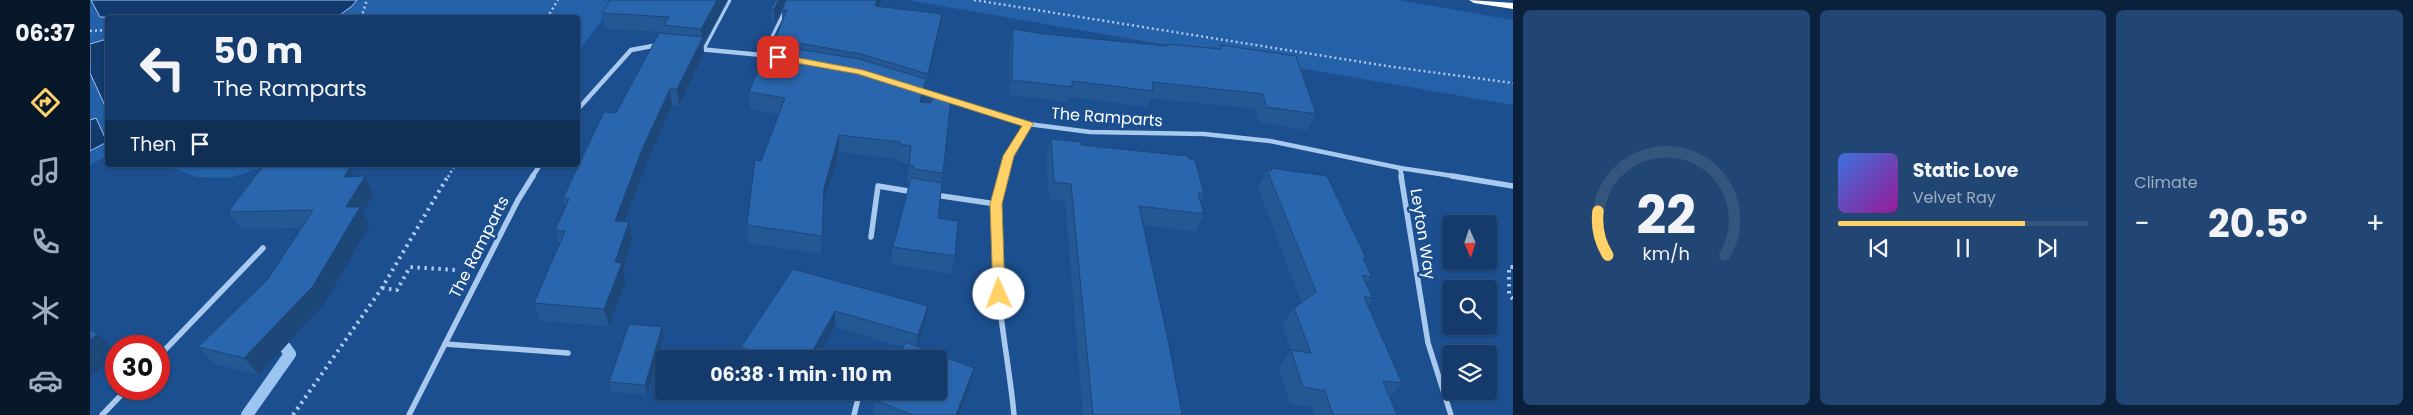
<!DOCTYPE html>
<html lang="en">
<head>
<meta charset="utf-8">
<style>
  body { margin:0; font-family:Poppins,sans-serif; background:#214673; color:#f1f3f6; height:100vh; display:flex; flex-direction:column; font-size:19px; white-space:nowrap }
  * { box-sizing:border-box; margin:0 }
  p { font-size:16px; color:#9dadc1 }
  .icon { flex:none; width:28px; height:28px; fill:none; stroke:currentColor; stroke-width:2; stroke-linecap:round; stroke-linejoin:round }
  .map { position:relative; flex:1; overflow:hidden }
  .drawer { display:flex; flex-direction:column; gap:10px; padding:10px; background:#0b203b; width:900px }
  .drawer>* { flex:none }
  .top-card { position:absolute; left:15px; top:15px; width:475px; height:152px; border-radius:5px; box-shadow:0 1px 4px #0004,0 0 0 1px #33557e; background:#143b6b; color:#f1f3f6; overflow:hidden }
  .needle { width:32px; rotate:177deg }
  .controls { position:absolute; left:1352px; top:215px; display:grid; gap:10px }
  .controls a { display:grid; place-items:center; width:55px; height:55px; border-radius:5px; background:#143b6b; box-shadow:0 1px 4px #0004,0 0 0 1px #33557e; font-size:25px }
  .speed { position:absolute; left:15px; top:335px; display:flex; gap:10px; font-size:25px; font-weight:700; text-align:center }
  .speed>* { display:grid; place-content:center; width:65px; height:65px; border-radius:50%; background:#143b6b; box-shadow:0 1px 4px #0004,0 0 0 1px #33557e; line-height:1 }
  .speed .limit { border:8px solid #d22; background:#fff; color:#111 }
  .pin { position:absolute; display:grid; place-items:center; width:42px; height:42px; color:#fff; margin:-21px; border-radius:10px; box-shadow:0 2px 8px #0006 }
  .me { position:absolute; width:55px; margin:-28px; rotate:358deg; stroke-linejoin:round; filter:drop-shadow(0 0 4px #0008) }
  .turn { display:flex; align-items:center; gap:18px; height:105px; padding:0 25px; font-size:22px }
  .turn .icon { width:65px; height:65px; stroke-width:2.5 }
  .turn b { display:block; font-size:35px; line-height:42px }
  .then { display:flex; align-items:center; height:48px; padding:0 25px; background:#0003; gap:10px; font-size:19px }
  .big { font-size:38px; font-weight:700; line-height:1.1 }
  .drawer .tile { flex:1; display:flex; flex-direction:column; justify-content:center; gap:8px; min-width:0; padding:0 18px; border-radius:8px; background:#214673 }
  .drawer .dial { align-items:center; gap:0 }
  .dial svg { height:130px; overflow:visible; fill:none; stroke:#33557e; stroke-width:7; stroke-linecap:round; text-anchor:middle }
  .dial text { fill:#f1f3f6; stroke:none }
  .song { display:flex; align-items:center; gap:15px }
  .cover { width:60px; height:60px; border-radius:8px; background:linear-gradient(135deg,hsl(220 70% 55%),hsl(300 70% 35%)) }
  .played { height:5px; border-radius:2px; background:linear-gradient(90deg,#ffd166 75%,#33557e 75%) }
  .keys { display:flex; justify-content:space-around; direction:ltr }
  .heat { display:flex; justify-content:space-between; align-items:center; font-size:28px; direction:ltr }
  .drawer .tiles { flex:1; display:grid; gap:10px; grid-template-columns:repeat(3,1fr) }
  .trip { position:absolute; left:565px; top:350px; width:292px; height:50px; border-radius:5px; background:#143b6b; box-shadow:0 1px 4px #0004,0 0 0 1px #33557e; font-weight:700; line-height:50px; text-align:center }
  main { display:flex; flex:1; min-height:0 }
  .tabs { display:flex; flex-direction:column; width:90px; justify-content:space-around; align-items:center; background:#08182b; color:#9dadc1 }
  .tabs .icon { width:35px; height:35px }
  .tabs .current { color:#ffd166 }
  .tabs b { font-size:22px; color:#f1f3f6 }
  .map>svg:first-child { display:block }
  .green { fill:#2461a8 }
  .water { fill:#123a6d; stroke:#9cc4f0 }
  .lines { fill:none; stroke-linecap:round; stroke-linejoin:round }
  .stream { stroke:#9cc4f0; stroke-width:12 }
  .path-far1 { stroke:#a9c9ee; stroke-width:2.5; stroke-dasharray:2 3; stroke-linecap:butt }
  .path { stroke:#a9c9ee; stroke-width:4; stroke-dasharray:2.5 4.5; stroke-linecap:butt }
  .lane { stroke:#a9c9ee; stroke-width:3 }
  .street-far1 { stroke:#a9c9ee; stroke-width:4.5 }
  .street { stroke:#a9c9ee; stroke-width:5.5 }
  .highway { fill:#fff; fill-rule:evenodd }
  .wall { fill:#245895 }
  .shaded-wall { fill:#1d4779 }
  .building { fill:#2a66ad; stroke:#1d4779 }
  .route { fill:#ffd166; stroke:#a68842 }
  .labels { text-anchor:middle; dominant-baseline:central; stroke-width:5; stroke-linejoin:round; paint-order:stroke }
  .street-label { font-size:16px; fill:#fff; stroke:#1b4f8f }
</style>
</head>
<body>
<main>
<nav class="tabs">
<b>06:37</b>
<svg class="icon current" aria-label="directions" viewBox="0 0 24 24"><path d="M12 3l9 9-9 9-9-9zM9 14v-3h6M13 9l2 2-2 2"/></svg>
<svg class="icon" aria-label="music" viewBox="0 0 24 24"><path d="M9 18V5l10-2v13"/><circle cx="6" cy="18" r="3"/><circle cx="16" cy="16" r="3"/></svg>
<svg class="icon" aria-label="phone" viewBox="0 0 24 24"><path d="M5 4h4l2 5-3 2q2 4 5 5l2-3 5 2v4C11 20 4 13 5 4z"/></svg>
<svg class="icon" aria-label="climate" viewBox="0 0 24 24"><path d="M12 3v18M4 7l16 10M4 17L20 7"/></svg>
<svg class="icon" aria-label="car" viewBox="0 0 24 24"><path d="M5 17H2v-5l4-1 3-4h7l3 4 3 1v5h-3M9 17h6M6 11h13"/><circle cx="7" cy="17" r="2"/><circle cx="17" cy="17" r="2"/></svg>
</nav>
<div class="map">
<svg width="1423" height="415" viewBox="0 0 1423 415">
  <rect width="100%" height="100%" fill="#1b4f8f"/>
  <g class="green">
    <path d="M 0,0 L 526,0 L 488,53 L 488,18 L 18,18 L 17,156 L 0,165 Z"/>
    <path d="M 817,0 L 1308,0 L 1423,20 L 1423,105 Z"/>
    <path d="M 75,165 L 179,165 L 140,178 L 107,177 Z"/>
  </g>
  <g class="water">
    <path d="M 1,0 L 267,0 L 262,6 L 247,17 L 40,18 L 10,17 Z"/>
    <path d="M 17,39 L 18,39 L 17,110 L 0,73 L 0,44 Z"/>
    <path d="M 6,118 L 17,142 L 0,151 L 0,120 Z"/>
  </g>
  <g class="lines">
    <path class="stream" d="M 157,415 L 200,354 L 195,347"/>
    <g class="path-far1">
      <path d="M 884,0 L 1303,67 L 1423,83"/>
      <path d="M 271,18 L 277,0"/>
      <path d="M 457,18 L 468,0"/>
      <path d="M 0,31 L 18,30"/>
      <path d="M 358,177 L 365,165"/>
    </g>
    <g class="path">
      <path d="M 1423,267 L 1419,267 L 1419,295 L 1423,299"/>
      <path d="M 292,288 L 307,290 L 320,267 L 366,270"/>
      <path d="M 203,415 L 292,288 L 358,176"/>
    </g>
    <g class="lane">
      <path d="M 614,49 L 640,0"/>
      <path d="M 673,55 L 694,12"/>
    </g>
    <g class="street-far1">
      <path d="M 609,49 L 682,56"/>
      <path d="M 829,90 L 938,124 L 1000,132 L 1114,134 L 1180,141 L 1310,168"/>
      <path d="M 488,109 L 541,50 L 568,45"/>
      <path d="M 442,177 L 450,165"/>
      <path d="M 913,177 L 920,153 L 938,124"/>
      <path d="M 1312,177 L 1310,168 L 1370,177"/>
    </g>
    <g class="street">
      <path d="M 913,176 C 893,253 917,338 924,415"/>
      <path d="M 1311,176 L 1338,343 L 1361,415"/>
      <path d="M 1362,176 L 1423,186"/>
      <path d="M 845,195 L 906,204"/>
      <path d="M 781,237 L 788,186 L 824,192"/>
      <path d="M 355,344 L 478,353"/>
      <path d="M 69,356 L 173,248"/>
      <path d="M 12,415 L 37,389"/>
      <path d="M 319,415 L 428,200 L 443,176"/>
      <path d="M 764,415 L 770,391"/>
    </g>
    <path class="highway" d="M 1379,0 L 1423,3 L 1423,9 L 1384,3 Z"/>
  </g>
  <g class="wall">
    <path d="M 637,0 L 613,43 L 614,53 L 589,106 L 582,105 L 556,165 L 536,221 L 539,222 L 543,239 L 533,269 L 536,281 L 519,326 L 450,321 L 444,303 L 469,244 L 465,230 L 475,207 L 473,198 L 575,34 L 575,32 L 515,29 L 512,13 Z"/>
    <path d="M 686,0 L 685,23 L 681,22 L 681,8 Z"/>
    <path d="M 696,0 L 791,0 L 789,7 L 850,28 L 836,88 L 835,88 L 832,102 L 853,173 L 848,218 L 865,256 L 861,274 L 801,264 L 803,247 L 820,183 L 817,183 L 819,163 L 808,162 L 808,159 L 749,152 L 733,206 L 731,254 L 658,243 L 657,225 L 671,161 L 689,114 L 660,109 L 659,92 L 685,45 L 685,39 L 692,22 L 692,10 Z"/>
    <path d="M 923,29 L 953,34 L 1075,46 L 1076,44 L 1129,49 L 1131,45 L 1226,114 L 1217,130 L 1169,122 L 1165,109 L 1061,98 L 1058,107 L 979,97 L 978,102 L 919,95 L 920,44 Z"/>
    <path d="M 961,139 L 991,145 L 1099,159 L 1114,194 L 1111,202 L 1114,214 L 1106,232 L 1053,225 L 1092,415 L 993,415 L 975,201 L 959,199 L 956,156 Z"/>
    <path d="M 260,167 L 264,176 L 275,176 L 284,194 L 273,212 L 280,225 L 234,304 L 169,375 L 124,364 L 108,347 L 178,279 L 211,228 L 151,229 L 138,212 Z"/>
    <path d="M 1181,168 L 1276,258 L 1274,260 L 1282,277 L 1276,283 L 1283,298 L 1278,306 L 1312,383 L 1300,397 L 1307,415 L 1224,415 L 1221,407 L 1200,404 L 1189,367 L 1201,350 L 1192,325 L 1204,308 L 1211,302 L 1168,187 L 1177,170 L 1180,170 Z"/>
    <path d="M 703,269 L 835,322 L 827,346 L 880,386 L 869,415 L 783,415 L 785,400 L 813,347 L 745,327 L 727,359 L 653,359 L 651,347 Z"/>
    <path d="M 572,327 L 574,337 L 557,395 L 522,392 L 519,382 Z"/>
  </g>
  <g class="shaded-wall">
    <path d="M 627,0 L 637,0 L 613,43 L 614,53 L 589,106 L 587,89 L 612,39 L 611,29 Z"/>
    <path d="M 689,0 L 696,0 L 685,23 L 684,9 Z"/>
    <path d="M 787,0 L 791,0 L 784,20 L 785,6 Z"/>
    <path d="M 852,14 L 850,28 L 836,88 L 838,74 Z"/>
    <path d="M 836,79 L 834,96 L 828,119 L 830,102 Z"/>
    <path d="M 580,89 L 582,105 L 556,165 L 529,238 L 525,221 L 553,147 Z"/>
    <path d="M 749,135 L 749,152 L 733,206 L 731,254 L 734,188 Z"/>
    <path d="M 260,167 L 269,185 L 254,177 Z"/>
    <path d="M 275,176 L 284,194 L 273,212 L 280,225 L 234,304 L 169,375 L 154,358 Z"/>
    <path d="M 539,222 L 543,239 L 533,269 L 536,281 L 519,326 L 514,309 L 525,262 Z"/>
    <path d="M 838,306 L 835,322 L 826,351 L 828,335 Z"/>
    <path d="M 745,311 L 745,327 L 727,359 L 718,359 Z"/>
    <path d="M 572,327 L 574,337 L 557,395 L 555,385 Z"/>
    <path d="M 0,329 L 6,335 L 8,334 L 26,352 L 26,358 L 0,377 Z"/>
    <path d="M 884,368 L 880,386 L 869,415 L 866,415 Z"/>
  </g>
  <g class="building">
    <path d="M 520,0 L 627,0 L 611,29 L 574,25 L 579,17 L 512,13 Z"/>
    <path d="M 686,0 L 689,0 L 684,9 L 681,8 Z"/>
    <path d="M 696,0 L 787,0 L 785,6 L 852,14 L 838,74 L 771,54 L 685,39 L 697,10 L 692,10 Z"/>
    <path d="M 923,29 L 953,34 L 1077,46 L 1076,44 L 1131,49 L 1131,45 L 1206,56 L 1226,114 L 1176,107 L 1173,94 L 1062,82 L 1063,91 L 982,81 L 982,87 L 922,80 Z"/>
    <path d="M 569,33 L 613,37 L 587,89 L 580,89 L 553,147 L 525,221 L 539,222 L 525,262 L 532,263 L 514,309 L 444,303 L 475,231 L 465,230 L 479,199 L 473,198 L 514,112 L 526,113 Z"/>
    <path d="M 682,45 L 769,59 L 836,79 L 830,102 L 841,103 L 843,95 L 861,98 L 853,173 L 824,169 L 824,166 L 819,165 L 821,146 L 810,144 L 810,142 L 749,135 L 734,188 L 732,236 L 657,225 L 665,160 L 671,161 L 695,98 L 659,92 L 670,65 L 674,65 Z"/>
    <path d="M 961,139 L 991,142 L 991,145 L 1098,156 L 1099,159 L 1105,160 L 1114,194 L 1108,193 L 1114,214 L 1049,206 L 1080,349 L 1092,415 L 1003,415 L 981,184 L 964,182 Z"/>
    <path d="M 173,166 L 260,167 L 254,177 L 275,176 L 256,207 L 270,207 L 223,286 L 154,358 L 108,347 L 178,279 L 223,210 L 138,212 Z"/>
    <path d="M 1181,168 L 1237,176 L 1276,258 L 1273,258 L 1282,277 L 1272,275 L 1283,298 L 1274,297 L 1312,383 L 1293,381 L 1307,415 L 1243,415 L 1235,391 L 1213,387 L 1201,350 L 1221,353 L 1204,308 L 1226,292 L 1177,170 L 1182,171 Z"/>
    <path d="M 821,178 L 852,183 L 848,218 L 868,221 L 865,256 L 803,247 Z"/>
    <path d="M 703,269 L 838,306 L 828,335 L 745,311 L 718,359 L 682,359 L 651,347 Z"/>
    <path d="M 539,324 L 572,327 L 555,385 L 519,382 Z"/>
    <path d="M 0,330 L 8,334 L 0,340 Z"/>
    <path d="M 816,342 L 884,368 L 866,415 L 822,415 L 785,400 L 790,391 L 849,391 L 849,359 L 807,359 Z"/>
  </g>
  <path class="route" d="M 688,54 L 773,70 L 941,122 L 943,124 L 924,156 L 912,204 L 915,294 L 914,298 L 909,299 L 903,294 L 900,204 L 913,156 L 932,126 L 768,74 L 684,59 L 683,57 Z"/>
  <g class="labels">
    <g class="street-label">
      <text transform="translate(1017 117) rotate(4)">The Ramparts</text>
      <text transform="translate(1333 234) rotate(81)">Leyton Way</text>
      <text transform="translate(389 247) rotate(-63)">The Ramparts</text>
    </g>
  </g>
</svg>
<div class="controls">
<a><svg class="needle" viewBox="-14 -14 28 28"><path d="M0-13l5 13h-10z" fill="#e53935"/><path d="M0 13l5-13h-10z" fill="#9dadc1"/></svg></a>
<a><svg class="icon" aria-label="search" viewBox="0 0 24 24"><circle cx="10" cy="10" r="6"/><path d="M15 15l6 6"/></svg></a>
<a><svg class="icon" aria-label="layers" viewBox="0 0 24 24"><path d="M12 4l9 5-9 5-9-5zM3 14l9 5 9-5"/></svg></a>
</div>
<div class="speed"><div class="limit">30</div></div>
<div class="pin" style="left:688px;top:57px;background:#d93025"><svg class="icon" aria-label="arrive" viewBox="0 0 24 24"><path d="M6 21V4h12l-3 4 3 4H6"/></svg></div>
<svg class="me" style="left:909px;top:294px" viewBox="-20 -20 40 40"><circle r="19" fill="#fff"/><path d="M0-13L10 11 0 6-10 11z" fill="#ffd166"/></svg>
<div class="trip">06:38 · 1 min · 110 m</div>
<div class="top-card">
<div class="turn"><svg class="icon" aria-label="left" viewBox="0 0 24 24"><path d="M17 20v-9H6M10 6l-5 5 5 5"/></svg><div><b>50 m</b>The Ramparts</div></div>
<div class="then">Then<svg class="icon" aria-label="arrive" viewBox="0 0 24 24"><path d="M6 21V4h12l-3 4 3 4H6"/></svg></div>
</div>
</div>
<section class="drawer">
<div class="tiles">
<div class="tile dial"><svg viewBox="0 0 100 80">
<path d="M14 69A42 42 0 1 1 86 69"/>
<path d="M14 69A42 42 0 0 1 8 42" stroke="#ffd166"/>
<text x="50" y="56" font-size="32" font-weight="700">22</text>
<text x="50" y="72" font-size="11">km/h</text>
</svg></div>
<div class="tile">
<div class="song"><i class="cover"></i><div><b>Static Love</b><p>Velvet Ray</p></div></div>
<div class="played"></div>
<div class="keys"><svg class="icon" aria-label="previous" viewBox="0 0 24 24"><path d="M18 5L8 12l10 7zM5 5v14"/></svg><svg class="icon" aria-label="pause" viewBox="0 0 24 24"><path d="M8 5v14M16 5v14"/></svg><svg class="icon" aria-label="next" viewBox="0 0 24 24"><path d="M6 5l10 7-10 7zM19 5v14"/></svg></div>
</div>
<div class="tile"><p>Climate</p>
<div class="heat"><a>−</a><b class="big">20.5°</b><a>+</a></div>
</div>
</div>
</section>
</main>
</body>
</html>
